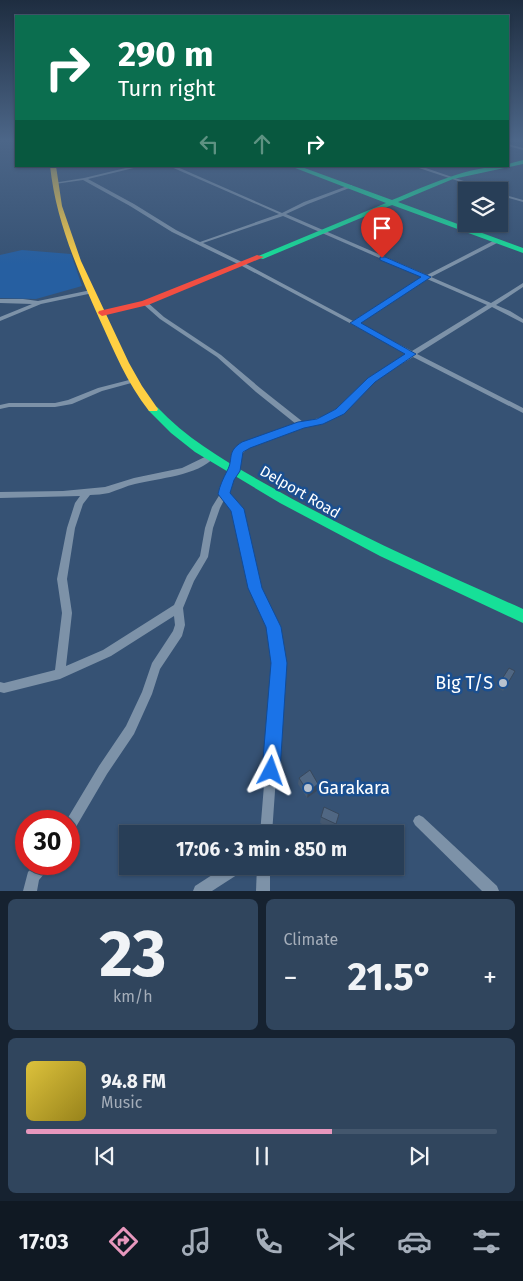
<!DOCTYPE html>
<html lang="en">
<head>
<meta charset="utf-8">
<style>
  body { margin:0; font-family:"Fira Sans",sans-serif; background:#30455d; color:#f1f3f6; height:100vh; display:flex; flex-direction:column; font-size:19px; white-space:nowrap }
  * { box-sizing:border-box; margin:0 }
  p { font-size:16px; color:#a5aeba }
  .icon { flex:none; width:28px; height:28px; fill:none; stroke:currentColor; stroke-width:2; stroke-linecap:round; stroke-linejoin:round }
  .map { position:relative; height:891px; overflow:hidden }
  .drawer { display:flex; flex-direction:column; gap:8px; padding:8px; background:#162230; flex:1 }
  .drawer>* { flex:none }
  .guide { position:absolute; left:15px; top:15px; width:494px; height:152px; border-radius:0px; box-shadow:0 1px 4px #0004,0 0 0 1px #44576d; background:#0b6e4f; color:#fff; overflow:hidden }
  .fabs { position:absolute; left:458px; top:182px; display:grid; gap:10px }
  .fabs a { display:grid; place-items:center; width:50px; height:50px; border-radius:0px; background:#283e57; box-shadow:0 1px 4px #0004,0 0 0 1px #44576d; font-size:25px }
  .speed { position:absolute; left:15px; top:810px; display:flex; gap:10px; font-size:25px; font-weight:700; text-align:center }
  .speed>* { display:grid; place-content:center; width:65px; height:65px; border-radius:50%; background:#283e57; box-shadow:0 1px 4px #0004,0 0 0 1px #44576d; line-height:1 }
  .speed .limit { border:8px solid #d22; background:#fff; color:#111 }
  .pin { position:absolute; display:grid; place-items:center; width:42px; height:42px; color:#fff; margin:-51px -21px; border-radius:50% 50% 50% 0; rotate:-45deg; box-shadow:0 0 5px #0007 }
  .pin .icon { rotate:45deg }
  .me { position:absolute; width:55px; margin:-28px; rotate:4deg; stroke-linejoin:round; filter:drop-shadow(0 0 4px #0008) }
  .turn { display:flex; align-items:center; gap:18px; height:105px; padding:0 20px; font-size:22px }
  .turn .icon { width:65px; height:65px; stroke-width:2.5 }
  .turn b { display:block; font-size:35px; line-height:42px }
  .lanes { display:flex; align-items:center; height:48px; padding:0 20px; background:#0003; justify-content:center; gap:25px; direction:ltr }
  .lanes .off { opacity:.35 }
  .big { font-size:38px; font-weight:700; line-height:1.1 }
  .drawer .card { flex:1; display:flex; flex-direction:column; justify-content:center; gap:8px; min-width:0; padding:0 18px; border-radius:8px; background:#30455d }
  .drawer .dial { align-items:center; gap:0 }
  .dial b { font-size:65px; line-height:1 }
  .song { display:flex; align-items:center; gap:15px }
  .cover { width:60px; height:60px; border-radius:8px; background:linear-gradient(135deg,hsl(50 70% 55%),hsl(50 70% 35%)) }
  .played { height:5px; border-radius:2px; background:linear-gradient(90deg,#e797bd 65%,#44576d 65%) }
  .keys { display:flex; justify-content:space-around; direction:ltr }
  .heat { display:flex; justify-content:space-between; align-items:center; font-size:28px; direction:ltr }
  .drawer .tiles { flex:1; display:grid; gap:8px; grid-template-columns:1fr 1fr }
  .card:last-child { grid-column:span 2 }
  .trip { position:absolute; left:119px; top:825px; width:285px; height:50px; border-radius:0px; background:#283e57; box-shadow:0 1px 4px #0004,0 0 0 1px #44576d; font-weight:700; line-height:50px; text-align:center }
  .tabs { display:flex; height:80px; justify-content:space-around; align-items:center; background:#101923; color:#a5aeba }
  .tabs .icon { width:35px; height:35px }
  .tabs .selected { color:#e797bd }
  .tabs b { font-size:22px; color:#f1f3f6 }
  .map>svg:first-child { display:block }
  .green { fill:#265fa1 }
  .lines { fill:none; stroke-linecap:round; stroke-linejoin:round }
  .street { fill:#7d92a8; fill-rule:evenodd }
  .fast { fill:#16e098; fill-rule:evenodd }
  .slow { fill:#ffcf43; fill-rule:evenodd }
  .jam { fill:#f24e42; fill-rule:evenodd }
  .wall { fill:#455971 }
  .shaded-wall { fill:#38485c }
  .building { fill:#506783; stroke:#38485c }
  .route { fill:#1a73e8; stroke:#114b97 }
  .poi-dot { fill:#b9c2ce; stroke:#1b4f8f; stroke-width:2 }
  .labels { text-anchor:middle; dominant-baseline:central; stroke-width:5; stroke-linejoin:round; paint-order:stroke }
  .street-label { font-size:15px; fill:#fff; stroke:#1b4f8f }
  .near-poi-label { font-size:18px; fill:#fff; stroke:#1b4f8f; text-anchor:end }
</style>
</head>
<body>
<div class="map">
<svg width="523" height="891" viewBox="0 0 523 891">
  <rect width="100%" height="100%" fill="#365274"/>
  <path class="green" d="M 22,250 L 71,254 L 82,286 L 36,299 L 0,298 L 0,255 Z"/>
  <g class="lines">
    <g class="street">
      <path d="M 508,144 L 523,148 L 523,150 L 508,146 Z"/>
      <path d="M 134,166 L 142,166 L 88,179 L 134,204 L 176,230 L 200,242 L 279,214 L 169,166 L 175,166 L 282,213 L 304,202 L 350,185 L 352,185 L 352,187 L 308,204 L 286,214 L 427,275 L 495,240 L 499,240 L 499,242 L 431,277 L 491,303 L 523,283 L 523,287 L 496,305 L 510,311 L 523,319 L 523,323 L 492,307 L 417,354 L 523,408 L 523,413 L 413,357 L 373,381 L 342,413 L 322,424 L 303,427 L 249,447 L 240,456 L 238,471 L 232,480 L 228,493 L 241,509 L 260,588 L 279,627 L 284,663 L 272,834 L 260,834 L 274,663 L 269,627 L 250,588 L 233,510 L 224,500 L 220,508 L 213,528 L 208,557 L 194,581 L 183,608 L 185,625 L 182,636 L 160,669 L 152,694 L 134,734 L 107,774 L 73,832 L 69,834 L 69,821 L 66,821 L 99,766 L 126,726 L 142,692 L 152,663 L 173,631 L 175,625 L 174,616 L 111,656 L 60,679 L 4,693 L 0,692 L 0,682 L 4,683 L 55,670 L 62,613 L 57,579 L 67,528 L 75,503 L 80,496 L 0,498 L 0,492 L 63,491 L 105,487 L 134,478 L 182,468 L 211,454 L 215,457 C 197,476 159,478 135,484 C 126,486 118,490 109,493 C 103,494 96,495 90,495 L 83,504 L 75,528 L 67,579 L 72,613 L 66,666 L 103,650 L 174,605 L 187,576 L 200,556 L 205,528 L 212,507 L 220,494 L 224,479 L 230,470 L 233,453 L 243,443 L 296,424 L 256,392 L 217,357 L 160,319 L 143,304 L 143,302 L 147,302 L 164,317 L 221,355 L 260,388 L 303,422 C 338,416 343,400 368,380 C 379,370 395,362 408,354 L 242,266 L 172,232 L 130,206 L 83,180 L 55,184 L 53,183 L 84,178 ZM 283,216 L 423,277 L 353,321 L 246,264 L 203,243 ZM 427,279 L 487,305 L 412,351 L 358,323 Z"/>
      <path d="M 413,166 L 420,166 L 493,191 L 488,191 Z"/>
      <path d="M 499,193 L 523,200 L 523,202 L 499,195 Z"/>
      <path d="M 91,290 L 93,291 L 93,293 L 41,304 L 0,321 L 0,317 L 32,304 L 0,303 L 0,299 L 23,299 L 38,301 Z"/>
      <path d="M 133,379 L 136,381 L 135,382 L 102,391 L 72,404 L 55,407 L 9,407 L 0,409 L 0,405 L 9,403 L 55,403 L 68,400 L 98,388 Z"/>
      <path d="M 419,815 L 423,817 L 497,886 L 499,891 L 482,891 L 415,825 L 413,821 L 415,817 Z"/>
      <path d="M 35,864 L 49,864 L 48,869 L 39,880 L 37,891 L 23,891 L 28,872 Z"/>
      <path d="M 226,866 L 244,866 L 243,871 L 212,891 L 193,891 L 195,886 Z"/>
      <path d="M 257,866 L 270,866 L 270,891 L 256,891 Z"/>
    </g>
    <g class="fast">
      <path d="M 523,160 L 523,164 L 453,179 L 398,202 L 523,248 L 523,253 L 392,205 L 263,259 L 256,257 L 386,203 L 290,166 L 299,166 L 392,200 C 429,185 467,166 508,166 L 508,164 Z"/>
      <path d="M 153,406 L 157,407 C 189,441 230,464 271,487 C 352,533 438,571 523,609 L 523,623 L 380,556 L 280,503 L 195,452 L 171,433 L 149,411 L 148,409 Z"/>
    </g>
    <path class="slow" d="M 50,166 L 56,166 L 62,206 L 81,261 L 129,363 L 142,386 L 158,409 L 157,411 L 149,411 C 127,383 114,351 99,318 C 77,268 56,221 50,166 Z"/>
    <path class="jam" d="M 257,255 L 264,257 L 148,305 L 102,316 L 98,313 L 99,311 L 142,301 Z"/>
  </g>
  <g class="wall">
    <path d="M 509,668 L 508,683 L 503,691 L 497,687 Z"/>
    <path d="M 299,778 L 318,784 L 317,791 L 307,798 L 298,784 Z"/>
    <path d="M 339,814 L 334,830 L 320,823 L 321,817 Z"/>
  </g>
  <path class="shaded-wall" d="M 318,784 L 317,791 L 307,798 L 308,792 Z"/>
  <g class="building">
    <path d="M 509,668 L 515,671 L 508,683 L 502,679 Z"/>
    <path d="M 310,770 L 318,784 L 308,792 L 299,778 Z"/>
    <path d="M 324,807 L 339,814 L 336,824 L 321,817 Z"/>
  </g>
  <linearGradient id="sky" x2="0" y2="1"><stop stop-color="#1e2d40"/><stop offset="0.53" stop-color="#4c6688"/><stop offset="1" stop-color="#4c6688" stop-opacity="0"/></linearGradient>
  <rect width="523" height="264" fill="url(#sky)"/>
  <path class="route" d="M 380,257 L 385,257 L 431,277 L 361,323 L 416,354 L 375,382 L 344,414 L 323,424 L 304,428 L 250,448 L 243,452 L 240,471 L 234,480 L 230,493 L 244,509 L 262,588 L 281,627 L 287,663 L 280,771 L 278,778 L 271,780 L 265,778 L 262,771 L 271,663 L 266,627 L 248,588 L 231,511 L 218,494 C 220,485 223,479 227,471 C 234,459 226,452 242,442 L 298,422 L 317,419 L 336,409 L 368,378 L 405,354 L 350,323 L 421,277 L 380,260 Z"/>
  <g class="poi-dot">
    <circle cx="503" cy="683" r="5"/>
    <circle cx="308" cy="788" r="5"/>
  </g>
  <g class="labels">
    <g class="street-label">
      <text transform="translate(300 492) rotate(30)">Delport Road</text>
    </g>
    <g class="near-poi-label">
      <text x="493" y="683">Big T/S</text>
      <text x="318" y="788" text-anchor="start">Garakara</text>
    </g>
  </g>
</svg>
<div class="fabs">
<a><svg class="icon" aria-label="layers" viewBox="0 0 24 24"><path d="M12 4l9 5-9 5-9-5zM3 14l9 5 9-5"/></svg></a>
</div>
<div class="speed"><div class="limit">30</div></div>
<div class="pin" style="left:382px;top:258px;background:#d93025"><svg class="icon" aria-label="arrive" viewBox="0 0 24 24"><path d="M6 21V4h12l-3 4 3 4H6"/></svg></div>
<svg class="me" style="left:271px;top:771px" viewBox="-20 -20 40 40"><path d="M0-17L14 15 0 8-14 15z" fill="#1a73e8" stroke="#fff" stroke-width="4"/></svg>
<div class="trip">17:06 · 3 min · 850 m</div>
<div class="guide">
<div class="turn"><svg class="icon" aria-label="right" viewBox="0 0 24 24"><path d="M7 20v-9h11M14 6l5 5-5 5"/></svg><div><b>290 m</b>Turn right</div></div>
<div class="lanes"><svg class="icon off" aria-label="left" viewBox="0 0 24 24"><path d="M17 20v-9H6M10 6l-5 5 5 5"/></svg><svg class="icon off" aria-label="ahead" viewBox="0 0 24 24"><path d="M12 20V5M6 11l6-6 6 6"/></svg><svg class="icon" aria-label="right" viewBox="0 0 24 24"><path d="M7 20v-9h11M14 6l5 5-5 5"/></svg></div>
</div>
</div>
<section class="drawer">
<div class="tiles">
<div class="card dial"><b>23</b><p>km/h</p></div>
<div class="card"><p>Climate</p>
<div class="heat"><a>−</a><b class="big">21.5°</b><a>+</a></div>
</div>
<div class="card">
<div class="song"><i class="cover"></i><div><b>94.8 FM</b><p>Music</p></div></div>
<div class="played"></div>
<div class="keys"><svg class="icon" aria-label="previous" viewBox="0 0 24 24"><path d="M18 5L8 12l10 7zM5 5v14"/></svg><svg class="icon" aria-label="pause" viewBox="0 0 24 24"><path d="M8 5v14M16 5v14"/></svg><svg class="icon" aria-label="next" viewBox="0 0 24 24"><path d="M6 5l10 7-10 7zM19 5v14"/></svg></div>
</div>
</div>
</section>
<nav class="tabs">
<b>17:03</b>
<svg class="icon selected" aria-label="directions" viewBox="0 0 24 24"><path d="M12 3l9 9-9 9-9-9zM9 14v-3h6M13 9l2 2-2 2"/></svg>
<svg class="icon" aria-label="music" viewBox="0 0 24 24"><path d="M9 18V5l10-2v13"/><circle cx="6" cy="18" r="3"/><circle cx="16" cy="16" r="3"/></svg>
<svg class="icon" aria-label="phone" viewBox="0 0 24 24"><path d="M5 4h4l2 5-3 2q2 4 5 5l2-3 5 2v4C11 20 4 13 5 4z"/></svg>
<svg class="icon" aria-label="climate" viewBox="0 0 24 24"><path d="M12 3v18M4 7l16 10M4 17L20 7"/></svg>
<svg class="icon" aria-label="car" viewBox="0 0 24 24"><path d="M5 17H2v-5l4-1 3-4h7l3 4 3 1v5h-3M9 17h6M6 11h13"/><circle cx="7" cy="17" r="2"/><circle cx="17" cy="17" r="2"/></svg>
<svg class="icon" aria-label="filters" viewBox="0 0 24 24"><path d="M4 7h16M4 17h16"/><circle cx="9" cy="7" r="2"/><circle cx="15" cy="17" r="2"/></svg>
</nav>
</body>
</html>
